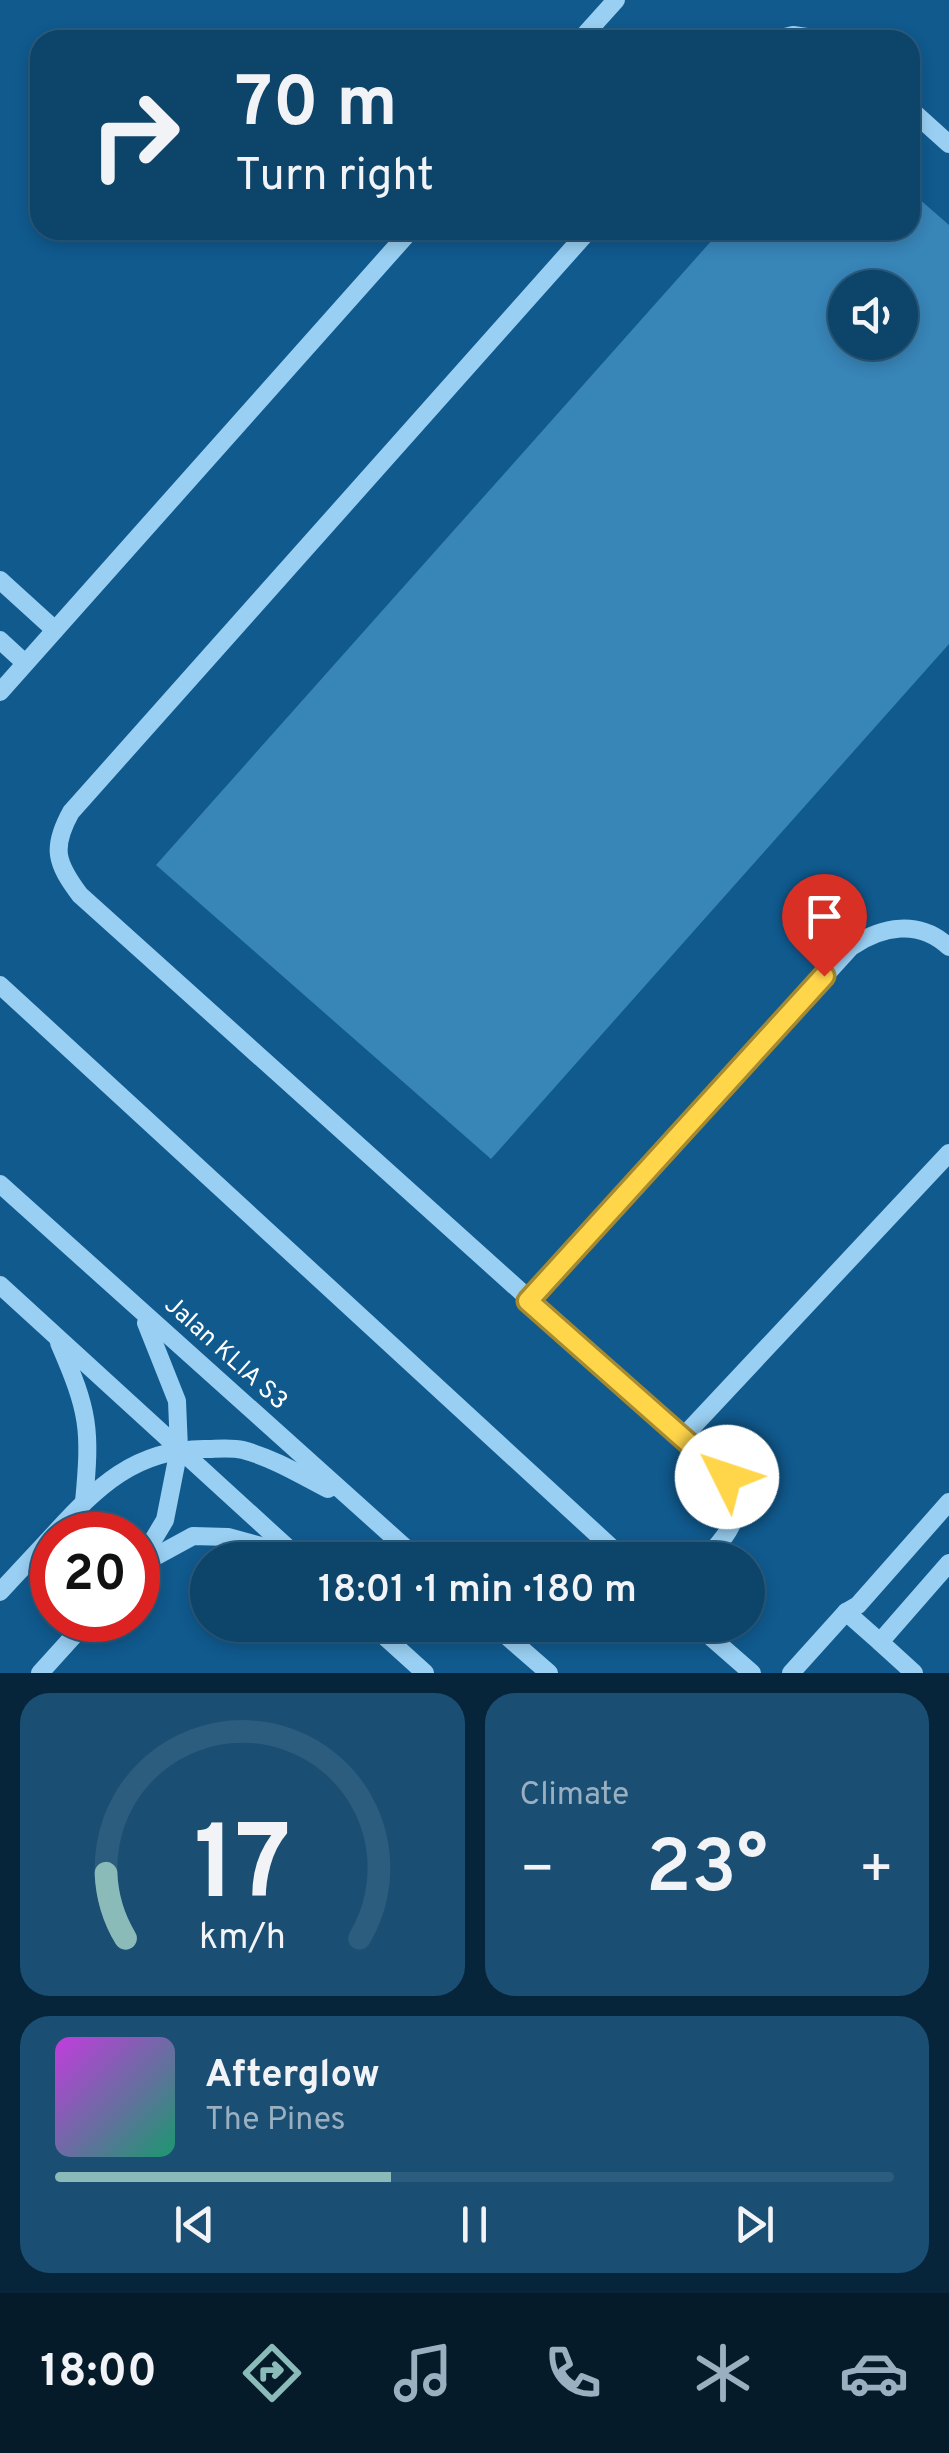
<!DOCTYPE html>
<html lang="en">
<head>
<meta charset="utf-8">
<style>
  body { margin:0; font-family:Overpass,sans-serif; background:#1a4e72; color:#f1f3f6; height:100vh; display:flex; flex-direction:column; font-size:38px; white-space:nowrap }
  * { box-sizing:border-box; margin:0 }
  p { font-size:32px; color:#9ab0c1 }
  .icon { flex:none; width:55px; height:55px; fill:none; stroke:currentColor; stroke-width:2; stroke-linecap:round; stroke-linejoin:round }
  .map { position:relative; height:1673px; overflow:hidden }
  .drawer { display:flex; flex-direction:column; gap:20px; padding:20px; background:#07253a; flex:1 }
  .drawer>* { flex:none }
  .hud { position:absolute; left:30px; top:30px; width:890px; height:210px; border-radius:30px; box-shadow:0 5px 15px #0003,0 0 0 2px #2c5c7e; background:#0c446a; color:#f1f3f6; overflow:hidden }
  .tools { position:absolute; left:828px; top:270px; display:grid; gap:20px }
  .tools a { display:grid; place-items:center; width:90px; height:90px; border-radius:50%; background:#0c446a; box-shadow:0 5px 15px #0003,0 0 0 2px #2c5c7e; font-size:50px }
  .speed { position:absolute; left:30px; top:1512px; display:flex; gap:20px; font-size:50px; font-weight:700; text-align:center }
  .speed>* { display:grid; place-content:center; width:130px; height:130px; border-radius:50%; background:#0c446a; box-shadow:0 5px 15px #0003,0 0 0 2px #2c5c7e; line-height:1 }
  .speed .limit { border:15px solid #d22; background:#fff; color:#111 }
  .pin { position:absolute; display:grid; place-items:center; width:85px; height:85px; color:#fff; margin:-102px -42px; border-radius:50% 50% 50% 0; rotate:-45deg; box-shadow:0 0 10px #0007 }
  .pin .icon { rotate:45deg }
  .me { position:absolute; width:110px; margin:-55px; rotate:311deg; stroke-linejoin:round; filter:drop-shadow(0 0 8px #0008) }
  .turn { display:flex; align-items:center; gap:35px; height:210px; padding:0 40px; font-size:45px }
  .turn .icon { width:130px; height:130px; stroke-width:2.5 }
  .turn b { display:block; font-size:70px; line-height:85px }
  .big { font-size:75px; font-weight:600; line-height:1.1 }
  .drawer .card { flex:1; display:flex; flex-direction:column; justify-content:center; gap:15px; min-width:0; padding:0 35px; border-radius:30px; background:#1a4e72 }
  .drawer .dial { align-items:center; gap:0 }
  .dial svg { height:260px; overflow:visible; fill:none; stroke:#2c5c7e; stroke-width:7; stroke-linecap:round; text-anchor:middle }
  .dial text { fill:#f1f3f6; stroke:none }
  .song { display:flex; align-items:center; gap:30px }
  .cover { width:120px; height:120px; border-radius:15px; background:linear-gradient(135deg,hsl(290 70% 55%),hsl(160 70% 35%)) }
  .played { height:10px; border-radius:5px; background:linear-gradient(90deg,#8bbbb9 40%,#2c5c7e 40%) }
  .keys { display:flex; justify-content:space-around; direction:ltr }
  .heat { display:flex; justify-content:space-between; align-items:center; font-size:55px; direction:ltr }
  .drawer .tiles { flex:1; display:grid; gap:20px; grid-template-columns:1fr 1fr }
  .card:last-child { grid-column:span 2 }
  .trip { position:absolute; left:190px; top:1542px; width:575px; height:100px; border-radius:50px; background:#0c446a; box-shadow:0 5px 15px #0003,0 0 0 2px #2c5c7e; font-weight:600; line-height:100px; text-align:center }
  .tabs { display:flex; height:160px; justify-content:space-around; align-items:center; background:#051b2a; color:#9ab0c1 }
  .tabs .icon { width:70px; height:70px }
  .tabs .selected { color:#8bbbb9 }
  .tabs b { font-size:45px; color:#f1f3f6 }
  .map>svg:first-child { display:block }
  .building { fill:#3885b8; fill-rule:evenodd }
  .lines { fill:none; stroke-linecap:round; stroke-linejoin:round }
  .minor { stroke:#99cff2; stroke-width:18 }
  .route-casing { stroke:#a68a30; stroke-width:25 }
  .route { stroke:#ffd54a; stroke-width:18 }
  .labels { text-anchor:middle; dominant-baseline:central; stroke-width:10; stroke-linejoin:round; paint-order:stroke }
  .street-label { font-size:25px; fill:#fff; stroke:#105a8e }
</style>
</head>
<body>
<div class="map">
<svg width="949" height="1673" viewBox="0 0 949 1673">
  <rect width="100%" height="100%" fill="#105a8e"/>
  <path class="building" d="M 910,191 L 949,225 L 949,644 L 491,1159 L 156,865 L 721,230 L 910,230 ZM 845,288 L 900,288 L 900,342 L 845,342 Z"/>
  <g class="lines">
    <g class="minor">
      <path d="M 580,40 L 616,0"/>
      <path d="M 773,40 L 793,35 L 827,40"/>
      <path d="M 910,109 L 949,144"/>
      <path d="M 589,230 L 71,812 C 51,848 56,863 80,895 L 727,1477 C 748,1512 729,1534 704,1560"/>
      <path d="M 0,580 L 55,630"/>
      <path d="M 0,640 L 25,663"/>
      <path d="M 0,692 L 411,230"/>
      <path d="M 0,985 L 625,1560"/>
      <path d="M 0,1184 L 419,1560"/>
      <path d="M 0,1285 L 301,1560"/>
      <path d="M 528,1301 L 851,947 C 882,926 919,919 949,947"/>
      <path d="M 59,1343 C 89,1412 91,1428 84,1502"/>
      <path d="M 682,1438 L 949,1153"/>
      <path d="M 53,1535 C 97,1487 135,1449 204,1449 C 216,1449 231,1447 243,1450 C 273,1458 301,1475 328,1489"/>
      <path d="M 138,1565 L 165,1520 L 179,1449 L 177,1401 L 146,1323"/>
      <path d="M 138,1566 L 193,1536 L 228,1537 L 291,1554"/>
      <path d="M 0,1592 L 52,1536"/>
      <path d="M 846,1612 L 880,1642"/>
      <path d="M 372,1625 L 425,1673"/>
      <path d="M 494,1625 L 549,1673"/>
      <path d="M 697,1625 L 752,1673"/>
      <path d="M 40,1673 L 88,1620"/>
      <path d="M 791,1673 L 846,1612 L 858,1605 L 949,1502"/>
      <path d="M 914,1673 L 880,1642 L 949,1563"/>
    </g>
  </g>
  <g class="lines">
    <defs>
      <path id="route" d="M 727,1477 L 528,1301 L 824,976"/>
    </defs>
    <use href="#route" class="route-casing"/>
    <use href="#route" class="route"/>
  </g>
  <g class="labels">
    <g class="street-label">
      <text transform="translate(225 1354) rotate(42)">Jalan KLIA S3</text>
    </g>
  </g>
</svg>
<div class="tools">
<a><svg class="icon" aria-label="sound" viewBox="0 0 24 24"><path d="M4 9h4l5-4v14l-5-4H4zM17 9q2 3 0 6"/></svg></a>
</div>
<div class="speed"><div class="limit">20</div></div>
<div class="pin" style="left:824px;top:976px;background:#d93025"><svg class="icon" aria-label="arrive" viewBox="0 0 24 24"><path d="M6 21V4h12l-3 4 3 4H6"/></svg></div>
<svg class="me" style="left:727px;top:1477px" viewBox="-20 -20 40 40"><circle r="19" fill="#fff"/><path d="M0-13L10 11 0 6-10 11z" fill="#ffd54a"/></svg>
<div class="trip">18:01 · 1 min · 180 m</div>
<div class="hud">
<div class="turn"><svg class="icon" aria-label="right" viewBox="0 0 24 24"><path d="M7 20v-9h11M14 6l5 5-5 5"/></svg><div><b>70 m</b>Turn right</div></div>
</div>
</div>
<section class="drawer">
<div class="tiles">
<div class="card dial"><svg viewBox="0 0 100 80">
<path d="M14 69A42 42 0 1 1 86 69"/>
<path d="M14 69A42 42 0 0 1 8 49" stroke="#8bbbb9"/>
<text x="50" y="56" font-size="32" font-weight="700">17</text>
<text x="50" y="72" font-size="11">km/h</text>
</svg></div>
<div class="card"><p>Climate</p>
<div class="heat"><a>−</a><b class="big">23°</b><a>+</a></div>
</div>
<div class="card">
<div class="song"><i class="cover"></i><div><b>Afterglow</b><p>The Pines</p></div></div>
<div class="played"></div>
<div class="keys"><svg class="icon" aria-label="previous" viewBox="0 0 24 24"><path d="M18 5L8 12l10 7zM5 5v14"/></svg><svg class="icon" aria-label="pause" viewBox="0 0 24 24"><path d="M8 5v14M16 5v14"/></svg><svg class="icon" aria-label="next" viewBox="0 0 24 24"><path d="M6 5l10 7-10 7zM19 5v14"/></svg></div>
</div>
</div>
</section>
<nav class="tabs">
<b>18:00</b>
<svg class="icon selected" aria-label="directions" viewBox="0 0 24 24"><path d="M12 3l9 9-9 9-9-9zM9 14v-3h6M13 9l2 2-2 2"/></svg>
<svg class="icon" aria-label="music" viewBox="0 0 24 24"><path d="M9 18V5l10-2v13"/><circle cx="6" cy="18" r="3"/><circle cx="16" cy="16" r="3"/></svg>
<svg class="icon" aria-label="phone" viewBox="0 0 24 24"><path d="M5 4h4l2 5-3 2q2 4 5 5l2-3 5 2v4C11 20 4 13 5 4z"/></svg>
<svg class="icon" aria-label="climate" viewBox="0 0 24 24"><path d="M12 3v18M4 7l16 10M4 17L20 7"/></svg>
<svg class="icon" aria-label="car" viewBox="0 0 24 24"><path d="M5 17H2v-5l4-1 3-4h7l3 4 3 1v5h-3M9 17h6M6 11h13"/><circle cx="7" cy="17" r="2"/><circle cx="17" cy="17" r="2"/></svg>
</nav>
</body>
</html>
